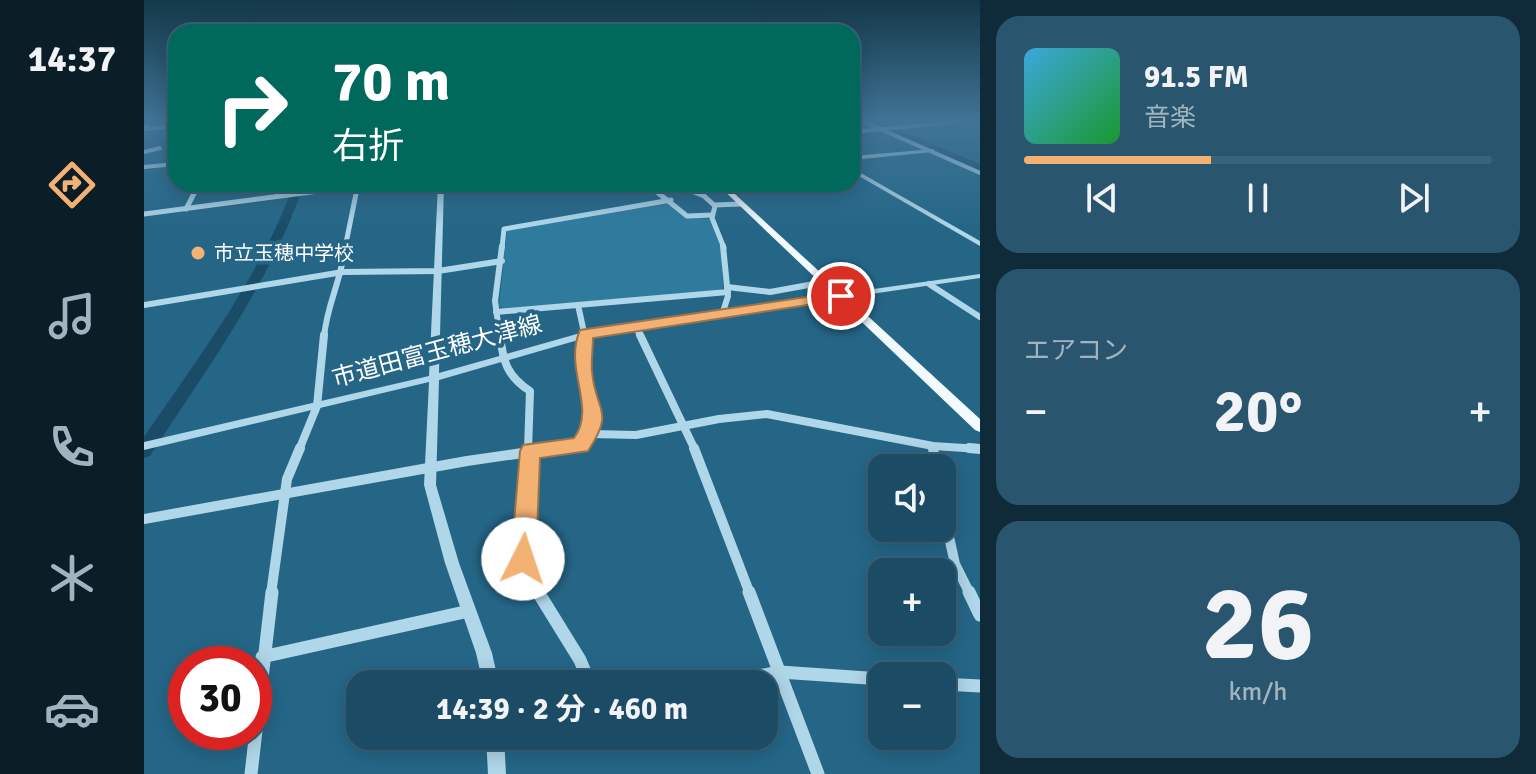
<!DOCTYPE html>
<html lang="ja">
<head>
<meta charset="utf-8">
<style>
  body { margin:0; font-family:Signika,"Noto Sans JP",sans-serif; background:#29566e; color:#f1f3f6; height:100vh; display:flex; flex-direction:column; font-size:30px; white-space:nowrap }
  * { box-sizing:border-box; margin:0 }
  p { font-size:26px; color:#a0b4bf }
  .icon { flex:none; width:44px; height:44px; fill:none; stroke:currentColor; stroke-width:2; stroke-linecap:round; stroke-linejoin:round }
  .map { position:relative; flex:1; overflow:hidden }
  .sheet { display:flex; flex-direction:column; gap:16px; padding:16px; background:#0f2a38; width:556px }
  .sheet>* { flex:none }
  .guide { position:absolute; left:24px; top:24px; width:692px; height:168px; border-radius:24px; box-shadow:0 4px 20px #0003,0 0 0 2px #3a6379; background:#00695c; color:#fff; overflow:hidden }
  .controls { position:absolute; left:724px; top:454px; display:grid; gap:16px }
  .controls a { display:grid; place-items:center; width:88px; height:88px; border-radius:16px; background:#1c4c65; box-shadow:0 4px 20px #0003,0 0 0 2px #3a6379; font-size:40px }
  .speed { position:absolute; left:24px; top:646px; display:flex; gap:16px; font-size:40px; font-weight:700; text-align:center }
  .speed>* { display:grid; place-content:center; width:104px; height:104px; border-radius:50%; background:#1c4c65; box-shadow:0 4px 20px #0003,0 0 0 2px #3a6379; line-height:1 }
  .speed .limit { border:12px solid #d22; background:#fff; color:#111 }
  .pin { position:absolute; display:grid; place-items:center; width:68px; height:68px; color:#fff; margin:-34px; border:4px solid #fff; border-radius:50%; box-shadow:0 2px 8px #0007 }
  .me { position:absolute; width:88px; margin:-44px; rotate:4deg; stroke-linejoin:round; filter:drop-shadow(0 0 6px #0008) }
  .turn { display:flex; align-items:center; gap:28px; height:168px; padding:0 32px; font-size:36px }
  .turn .icon { width:104px; height:104px; stroke-width:2.5 }
  .turn b { display:block; font-size:56px; line-height:68px }
  .big { font-size:60px; font-weight:700; line-height:1.1 }
  .sheet .card { flex:1; display:flex; flex-direction:column; justify-content:center; gap:12px; min-width:0; padding:0 28px; border-radius:24px; background:#29566e }
  .sheet .dial { align-items:center; gap:0 }
  .dial b { font-size:104px; line-height:1 }
  .song { display:flex; align-items:center; gap:24px }
  .cover { width:96px; height:96px; border-radius:12px; background:linear-gradient(135deg,hsl(200 70% 55%),hsl(130 70% 35%)) }
  .played { height:8px; border-radius:4px; background:linear-gradient(90deg,#f3b174 40%,#3a6379 40%) }
  .keys { display:flex; justify-content:space-around; direction:ltr }
  .heat { display:flex; justify-content:space-between; align-items:center; font-size:44px; direction:ltr }
  .trip { position:absolute; left:202px; top:670px; width:432px; height:80px; border-radius:24px; background:#1c4c65; box-shadow:0 4px 20px #0003,0 0 0 2px #3a6379; font-weight:700; line-height:80px; text-align:center }
  main { display:flex; flex:1; min-height:0 }
  .menu { display:flex; flex-direction:column; width:144px; justify-content:space-around; align-items:center; background:#0b1e28; color:#a0b4bf }
  .menu .icon { width:56px; height:56px }
  .menu .selected { color:#f3b174 }
  .menu b { font-size:36px; color:#f1f3f6 }
  .map>svg:first-child { display:block }
  .green { fill:#2f7b9e }
  .lines { fill:none; stroke-linecap:round; stroke-linejoin:round }
  .river { fill:#1a4c67; fill-rule:evenodd }
  .minor-far5 { stroke:#b0d6e9; stroke-width:4 }
  .minor-far4 { stroke:#b0d6e9; stroke-width:5 }
  .minor-far3 { stroke:#b0d6e9; stroke-width:6 }
  .minor-far2 { stroke:#b0d6e9; stroke-width:8 }
  .minor-far1 { stroke:#b0d6e9; stroke-width:10 }
  .minor { stroke:#b0d6e9; stroke-width:13 }
  .tertiary { fill:#b0d6e9; fill-rule:evenodd }
  .primary { fill:#f3fafe; fill-rule:evenodd }
  .shaded-wall { fill:#255972 }
  .building { fill:#357fa3; stroke:#255972; stroke-width:2 }
  .route { fill:#f3b174; stroke:#9e734b; stroke-width:2 }
  .poi-dot { fill:#f3b174; stroke:#256687; stroke-width:3 }
  .labels { text-anchor:middle; dominant-baseline:central; stroke-width:8; stroke-linejoin:round; paint-order:stroke }
  .far-poi-label { font-size:20px; fill:#fff; stroke:#256687; text-anchor:start }
  .street-label { font-size:24px; fill:#fff; stroke:#256687 }
</style>
</head>
<body>
<main>
<nav class="menu">
<b>14:37</b>
<svg class="icon selected" aria-label="directions" viewBox="0 0 24 24"><path d="M12 3l9 9-9 9-9-9zM9 14v-3h6M13 9l2 2-2 2"/></svg>
<svg class="icon" aria-label="music" viewBox="0 0 24 24"><path d="M9 18V5l10-2v13"/><circle cx="6" cy="18" r="3"/><circle cx="16" cy="16" r="3"/></svg>
<svg class="icon" aria-label="phone" viewBox="0 0 24 24"><path d="M5 4h4l2 5-3 2q2 4 5 5l2-3 5 2v4C11 20 4 13 5 4z"/></svg>
<svg class="icon" aria-label="climate" viewBox="0 0 24 24"><path d="M12 3v18M4 7l16 10M4 17L20 7"/></svg>
<svg class="icon" aria-label="car" viewBox="0 0 24 24"><path d="M5 17H2v-5l4-1 3-4h7l3 4 3 1v5h-3M9 17h6M6 11h13"/><circle cx="7" cy="17" r="2"/><circle cx="17" cy="17" r="2"/></svg>
</nav>
<div class="map">
<svg width="836" height="774" viewBox="0 0 836 774">
  <rect width="100%" height="100%" fill="#256687"/>
  <path class="green" d="M 524,202 L 541,217 L 566,219 L 577,248 L 579,288 L 575,291 L 362,309 L 355,306 L 363,230 Z"/>
  <g class="lines">
    <g class="river">
      <path d="M 720,120 L 730,120 L 836,164 L 836,170 Z"/>
      <path d="M 150,184 L 160,184 C 126,284 63,368 6,456 L 0,458 L 0,437 C 56,355 116,277 150,184 Z"/>
    </g>
    <g class="minor-far5">
      <path d="M 716,120 L 836,173"/>
      <path d="M 0,129 L 32,126"/>
      <path d="M 708,132 L 827,120"/>
      <path d="M 0,152 L 32,144"/>
      <path d="M 0,167 L 32,164"/>
    </g>
    <g class="minor-far4">
      <path d="M 503,184 L 543,216 L 568,215"/>
      <path d="M 531,184 L 560,196 L 571,206 L 568,218 L 580,248"/>
      <path d="M 297,189 L 368,184"/>
      <path d="M 570,205 L 597,204"/>
      <path d="M 42,209 L 55,184"/>
      <path d="M 0,214 L 213,186"/>
      <path d="M 201,248 L 214,184"/>
      <path d="M 358,248 L 360,229 L 527,200"/>
    </g>
    <g class="minor-far3">
      <path d="M 785,284 L 836,317"/>
      <path d="M 583,287 L 626,292 L 681,282"/>
      <path d="M 0,305 L 199,272 L 294,271 L 358,261"/>
      <path d="M 434,305 L 441,337"/>
      <path d="M 352,312 L 584,292"/>
      <path d="M 578,315 L 584,296 L 579,246"/>
      <path d="M 491,326 L 497,337"/>
      <path d="M 180,337 C 183,303 198,280 201,246"/>
      <path d="M 356,337 L 351,301 L 358,246"/>
    </g>
    <g class="minor-far2">
      <path d="M 356,335 C 359,362 363,376 386,391 L 384,450"/>
      <path d="M 496,335 L 551,450"/>
      <path d="M 447,434 L 492,435 L 575,419 L 623,414 L 789,446 L 836,449"/>
      <path d="M 789,446 L 790,450"/>
      <path d="M 155,450 L 173,406 L 180,335"/>
      <path d="M 398,450 L 436,445 L 447,434 L 450,414 L 439,373 L 441,335"/>
    </g>
    <g class="minor-far1">
      <path d="M 384,448 L 379,559 L 381,570 L 395,594"/>
      <path d="M 550,448 L 606,594"/>
      <path d="M 789,448 L 792,468"/>
      <path d="M 825,448 L 836,449"/>
      <path d="M 798,505 L 811,564 L 826,594"/>
      <path d="M 0,519 L 323,461 L 413,448"/>
      <path d="M 127,594 L 143,479 L 156,448"/>
    </g>
    <g class="minor">
      <path d="M 394,592 L 436,660 L 446,684"/>
      <path d="M 605,592 L 674,774"/>
      <path d="M 825,592 L 836,615"/>
      <path d="M 118,657 L 325,611"/>
      <path d="M 570,684 L 636,672 L 738,679"/>
      <path d="M 798,684 L 836,686"/>
      <path d="M 107,774 L 128,592"/>
    </g>
    <g class="tertiary">
      <path d="M 6,120 L 10,120 L 0,130 L 0,126 Z"/>
      <path d="M 790,149 L 788,152 L 708,160 L 708,156 Z"/>
      <path d="M 708,168 L 836,241 L 836,246 L 708,172 Z"/>
      <path d="M 294,184 L 300,184 L 295,373 L 454,328 L 836,274 L 836,278 L 455,334 L 295,380 L 292,485 L 315,563 L 348,653 L 355,684 L 339,684 L 332,653 L 301,563 L 280,485 L 285,382 L 0,450 L 0,442 L 285,376 Z"/>
      <path d="M 342,736 L 360,736 L 362,774 L 344,774 Z"/>
    </g>
    <path class="primary" d="M 573,184 L 580,184 L 836,419 L 836,432 L 831,430 Z"/>
  </g>
  <path class="shaded-wall" d="M 32,142 L 32,154 L 22,156 L 16,145 Z"/>
  <path class="building" d="M 31,134 L 32,142 L 16,145 Z"/>
  <linearGradient id="sky" x2="0" y2="1"><stop stop-color="#14384a"/><stop offset="0.53" stop-color="#407496"/><stop offset="1" stop-color="#407496" stop-opacity="0"/></linearGradient>
  <rect width="836" height="228" fill="url(#sky)"/>
  <path class="route" d="M 697,292 L 704,296 L 702,299 L 449,338 C 449,349 447,360 448,371 C 451,412 472,409 444,451 L 396,458 L 392,559 L 388,568 L 379,571 L 370,568 L 367,559 L 376,451 L 379,445 L 430,438 C 453,407 419,369 436,330 Z"/>
  <circle class="poi-dot" cx="54" cy="253" r="8"/>
  <g class="labels">
    <g class="far-poi-label">
      <text x="70" y="253">市立玉穂中学校</text>
    </g>
    <g class="street-label">
      <text transform="translate(293 351) rotate(-15)">市道田富玉穂大津線</text>
    </g>
  </g>
</svg>
<div class="controls">
<a><svg class="icon" aria-label="sound" viewBox="0 0 24 24"><path d="M4 9h4l5-4v14l-5-4H4zM17 9q2 3 0 6"/></svg></a>
<a>+</a>
<a>−</a>
</div>
<div class="speed"><div class="limit">30</div></div>
<div class="pin" style="left:697px;top:296px;background:#d93025"><svg class="icon" aria-label="arrive" viewBox="0 0 24 24"><path d="M6 21V4h12l-3 4 3 4H6"/></svg></div>
<svg class="me" style="left:379px;top:559px" viewBox="-20 -20 40 40"><circle r="19" fill="#fff"/><path d="M0-13L10 11 0 6-10 11z" fill="#f3b174"/></svg>
<div class="trip">14:39 · 2 分 · 460 m</div>
<div class="guide">
<div class="turn"><svg class="icon" aria-label="right" viewBox="0 0 24 24"><path d="M7 20v-9h11M14 6l5 5-5 5"/></svg><div><b>70 m</b>右折</div></div>
</div>
</div>
<section class="sheet">
<div class="card">
<div class="song"><i class="cover"></i><div><b>91.5 FM</b><p>音楽</p></div></div>
<div class="played"></div>
<div class="keys"><svg class="icon" aria-label="previous" viewBox="0 0 24 24"><path d="M18 5L8 12l10 7zM5 5v14"/></svg><svg class="icon" aria-label="pause" viewBox="0 0 24 24"><path d="M8 5v14M16 5v14"/></svg><svg class="icon" aria-label="next" viewBox="0 0 24 24"><path d="M6 5l10 7-10 7zM19 5v14"/></svg></div>
</div>
<div class="card"><p>エアコン</p>
<div class="heat"><a>−</a><b class="big">20°</b><a>+</a></div>
</div>
<div class="card dial"><b>26</b><p>km/h</p></div>
</section>
</main>
</body>
</html>
